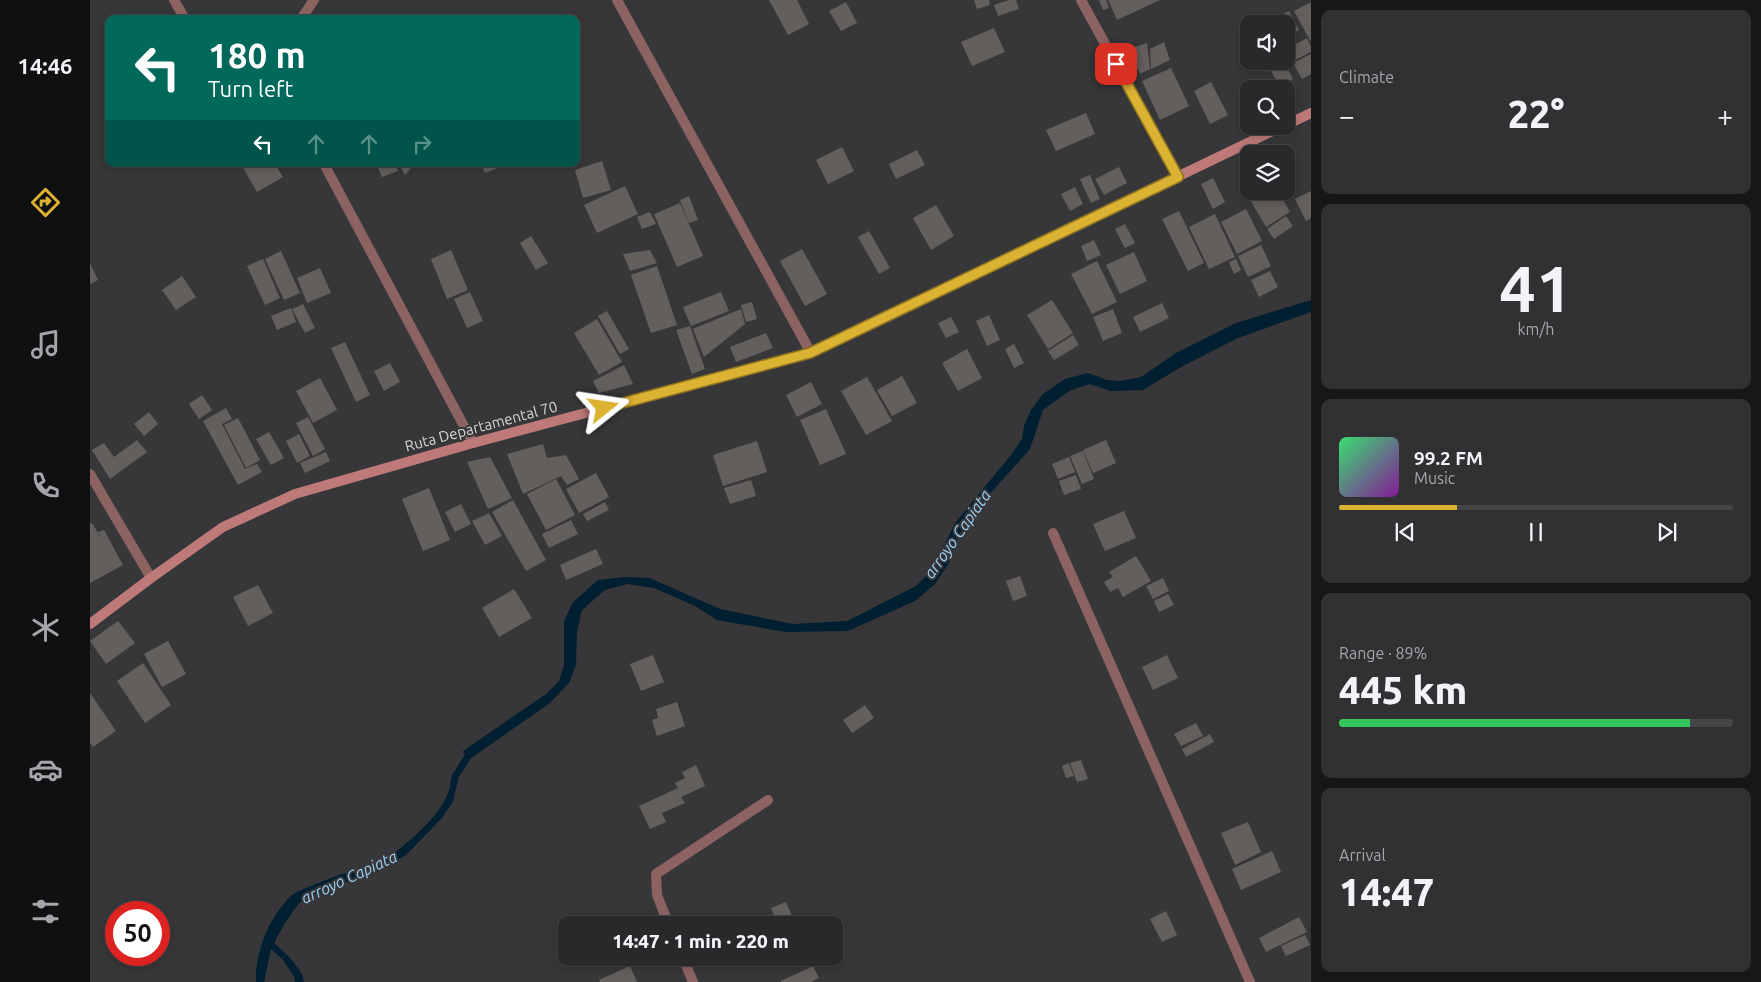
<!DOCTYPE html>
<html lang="en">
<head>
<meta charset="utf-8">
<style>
  body { margin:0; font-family:Ubuntu,sans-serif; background:#313134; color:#f1f3f6; height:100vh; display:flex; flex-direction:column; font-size:19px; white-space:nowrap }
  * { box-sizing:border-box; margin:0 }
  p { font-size:16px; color:#a5a6a9 }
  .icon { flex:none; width:28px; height:28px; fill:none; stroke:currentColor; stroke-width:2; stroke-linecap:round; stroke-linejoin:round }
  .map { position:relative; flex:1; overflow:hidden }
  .details { display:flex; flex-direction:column; gap:10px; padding:10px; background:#171718; width:450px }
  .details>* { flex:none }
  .banner { position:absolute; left:15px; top:15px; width:475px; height:152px; border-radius:10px; box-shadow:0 2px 8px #0003,0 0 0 1px #454548; background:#00695c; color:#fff; overflow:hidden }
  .tools { position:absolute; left:1150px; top:15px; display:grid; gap:10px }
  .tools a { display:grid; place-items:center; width:55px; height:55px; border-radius:10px; background:#29292c; box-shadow:0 2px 8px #0003,0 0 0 1px #454548; font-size:25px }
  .speed { position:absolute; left:15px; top:901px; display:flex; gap:10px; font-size:25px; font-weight:700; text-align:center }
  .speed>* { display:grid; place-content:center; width:65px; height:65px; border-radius:50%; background:#29292c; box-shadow:0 2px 8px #0003,0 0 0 1px #454548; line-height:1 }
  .speed .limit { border:8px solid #d22; background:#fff; color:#111 }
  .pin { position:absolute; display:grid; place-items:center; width:42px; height:42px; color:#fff; margin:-21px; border-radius:10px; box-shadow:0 2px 8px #0006 }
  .me { position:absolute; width:55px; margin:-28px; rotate:75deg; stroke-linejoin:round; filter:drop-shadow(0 0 4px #0008) }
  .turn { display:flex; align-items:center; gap:18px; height:105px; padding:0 20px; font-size:22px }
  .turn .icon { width:65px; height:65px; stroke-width:2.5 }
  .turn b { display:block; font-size:35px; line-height:42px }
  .lanes { display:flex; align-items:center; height:48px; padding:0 20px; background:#0003; justify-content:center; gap:25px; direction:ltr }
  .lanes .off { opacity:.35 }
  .big { font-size:38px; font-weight:800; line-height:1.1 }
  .details .tile { flex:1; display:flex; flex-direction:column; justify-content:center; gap:8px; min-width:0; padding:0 18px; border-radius:10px; background:#313134 }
  .details .dial { align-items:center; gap:0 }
  .dial b { font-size:65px; line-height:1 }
  .song { display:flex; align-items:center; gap:15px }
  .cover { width:60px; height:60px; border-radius:8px; background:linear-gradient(135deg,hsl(140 70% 55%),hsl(290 70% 35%)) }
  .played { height:5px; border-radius:2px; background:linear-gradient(90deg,#dcb233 30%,#454548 30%) }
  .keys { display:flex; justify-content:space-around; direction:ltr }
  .heat { display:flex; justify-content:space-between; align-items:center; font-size:28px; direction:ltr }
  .charge { height:8px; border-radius:4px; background:linear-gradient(90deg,#34c759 89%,#454548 0) }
  .trip { position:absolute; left:468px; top:916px; width:285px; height:50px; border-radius:10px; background:#29292c; box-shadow:0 2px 8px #0003,0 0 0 1px #454548; font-weight:800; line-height:50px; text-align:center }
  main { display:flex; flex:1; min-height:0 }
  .tab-bar { display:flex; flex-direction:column; width:90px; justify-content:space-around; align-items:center; background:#101012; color:#a5a6a9 }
  .tab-bar .icon { width:35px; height:35px }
  .tab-bar .selected { color:#dcb233 }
  .tab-bar b { font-size:22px; color:#f1f3f6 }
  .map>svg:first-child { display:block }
  .water { fill:#001f31 }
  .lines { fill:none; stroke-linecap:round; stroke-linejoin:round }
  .stream { stroke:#001f31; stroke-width:7 }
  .building { fill:#635f5c }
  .minor { stroke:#8d6362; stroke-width:10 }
  .secondary { stroke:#bd7a79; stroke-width:10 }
  .route-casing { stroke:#8f7421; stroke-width:12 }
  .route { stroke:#dcb233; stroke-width:9 }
  .labels { text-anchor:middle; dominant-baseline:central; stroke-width:4; stroke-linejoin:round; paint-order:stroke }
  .street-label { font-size:15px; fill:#d6d5d8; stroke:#37373a }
  .water-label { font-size:16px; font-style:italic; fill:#9dd2f6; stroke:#37373a }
</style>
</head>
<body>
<main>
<nav class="tab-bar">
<b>14:46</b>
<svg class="icon selected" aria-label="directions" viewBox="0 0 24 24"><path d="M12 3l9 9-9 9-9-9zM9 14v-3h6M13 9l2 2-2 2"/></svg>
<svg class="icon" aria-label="music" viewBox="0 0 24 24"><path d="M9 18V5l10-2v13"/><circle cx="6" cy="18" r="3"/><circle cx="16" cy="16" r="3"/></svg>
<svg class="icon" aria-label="phone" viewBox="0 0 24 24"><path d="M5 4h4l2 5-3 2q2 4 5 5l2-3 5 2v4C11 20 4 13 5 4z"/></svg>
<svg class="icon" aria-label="climate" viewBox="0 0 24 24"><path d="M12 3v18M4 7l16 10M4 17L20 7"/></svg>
<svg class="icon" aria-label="car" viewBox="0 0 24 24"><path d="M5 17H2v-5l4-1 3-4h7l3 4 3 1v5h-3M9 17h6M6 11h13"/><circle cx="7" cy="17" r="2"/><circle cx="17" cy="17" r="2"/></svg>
<svg class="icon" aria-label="filters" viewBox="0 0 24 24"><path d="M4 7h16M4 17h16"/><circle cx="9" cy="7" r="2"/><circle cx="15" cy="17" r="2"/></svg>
</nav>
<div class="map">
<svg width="1221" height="982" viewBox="0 0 1221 982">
  <rect width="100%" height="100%" fill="#37373a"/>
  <g class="water">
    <path d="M 1221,300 L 1221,312 L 1148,338 L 1091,367 L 1053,390 L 1021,391 L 1000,384 L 979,391 L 953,410 L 940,449 L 898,496 L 869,535 L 859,563 L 845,584 L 825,601 L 758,631 L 695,632 L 627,620 L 605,606 L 564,588 L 537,584 L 515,590 L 492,610 L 487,631 L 486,665 L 479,683 L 460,703 L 377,761 L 373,751 L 456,694 L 469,681 L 474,665 L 474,621 L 483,602 L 508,580 L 535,577 L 560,578 L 630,609 L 703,624 L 757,621 L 826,586 L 841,571 L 865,523 L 921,455 L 932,439 L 934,426 L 941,410 L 953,394 L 975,379 L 998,373 L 1017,380 L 1030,381 L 1051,377 L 1086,353 L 1146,323 Z"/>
    <path d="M 364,771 L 369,775 L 363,802 L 351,819 L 316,855 L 284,874 L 245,885 L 209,903 L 195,923 L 184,943 C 194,952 213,968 214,982 L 205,982 L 205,978 L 193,960 L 181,949 L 174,982 L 166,982 C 165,952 179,917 201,896 C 208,890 237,880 246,876 C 260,871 277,870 290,863 C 307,853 344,821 353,803 C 359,794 361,781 364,771 Z"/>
  </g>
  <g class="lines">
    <path class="stream" d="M 364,782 L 365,777 L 380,753"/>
  </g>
  <g class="building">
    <path d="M 679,0 L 707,0 L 719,24 L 698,35 Z"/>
    <path d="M 884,0 L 899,0 L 900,5 L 887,9 Z"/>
    <path d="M 919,0 L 926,0 L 929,9 L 908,16 L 904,5 Z"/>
    <path d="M 1009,0 L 1016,0 L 1019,8 L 1013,10 Z"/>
    <path d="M 1018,0 L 1070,0 L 1027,20 Z"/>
    <path d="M 756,2 L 767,23 L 751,31 L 739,11 Z"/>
    <path d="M 1221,2 L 1221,42 L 1204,11 Z"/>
    <path d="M 1199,11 L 1209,30 L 1196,37 L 1196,24 L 1174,24 Z"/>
    <path d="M 904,28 L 915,52 L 882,66 L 871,42 Z"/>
    <path d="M 1217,38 L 1221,47 L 1221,52 L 1203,61 L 1197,49 Z"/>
    <path d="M 1074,42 L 1080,60 L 1061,69 L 1060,49 Z"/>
    <path d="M 1057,43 L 1060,69 L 1050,74 L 1038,49 Z"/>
    <path d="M 1221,54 L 1221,74 L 1212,79 L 1203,63 Z"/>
    <path d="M 1176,61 L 1194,61 L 1203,79 L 1189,86 Z"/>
    <path d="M 1081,68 L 1099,106 L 1070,120 L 1052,81 Z"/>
    <path d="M 1121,82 L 1138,115 L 1120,124 L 1104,91 Z"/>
    <path d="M 996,113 L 1005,134 L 966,151 L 956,130 Z"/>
    <path d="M 752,147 L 764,171 L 738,184 L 726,160 Z"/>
    <path d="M 827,150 L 835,165 L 806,179 L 799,164 Z"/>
    <path d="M 1196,157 L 1204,170 L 1196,175 Z"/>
    <path d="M 512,161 L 521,190 L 493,198 L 485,170 Z"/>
    <path d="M 151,164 L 185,164 L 193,177 L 167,192 Z"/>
    <path d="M 293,164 L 305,164 L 308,171 L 292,177 L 287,166 Z"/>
    <path d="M 309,164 L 322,164 L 323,166 L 315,175 Z"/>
    <path d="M 391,164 L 418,164 L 395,173 Z"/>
    <path d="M 1029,167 L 1037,183 L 1014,195 L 1005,179 Z"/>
    <path d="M 1000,175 L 1010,199 L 1001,203 L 990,179 Z"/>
    <path d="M 1123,178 L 1135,202 L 1123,209 L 1111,184 Z"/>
    <path d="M 535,186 L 548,214 L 507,233 L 494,205 Z"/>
    <path d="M 985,187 L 993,204 L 980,211 L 971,194 Z"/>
    <path d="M 1170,191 L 1188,191 L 1200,212 L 1176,227 L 1159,198 Z"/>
    <path d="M 1221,191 L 1221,218 L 1216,221 L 1205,199 Z"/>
    <path d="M 599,196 L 608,220 L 599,223 L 590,200 Z"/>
    <path d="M 590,203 L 613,256 L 587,267 L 564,214 Z"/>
    <path d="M 846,205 L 864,236 L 841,250 L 823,218 Z"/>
    <path d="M 1156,209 L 1172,241 L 1147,254 L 1131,222 Z"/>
    <path d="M 1089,211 L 1114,263 L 1098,271 L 1072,219 Z"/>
    <path d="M 560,212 L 566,224 L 552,229 L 547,217 Z"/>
    <path d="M 1125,214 L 1145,257 L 1119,269 L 1099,227 Z"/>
    <path d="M 1196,216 L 1203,226 L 1184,239 L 1177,229 Z"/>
    <path d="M 1035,224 L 1045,243 L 1035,248 L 1025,229 Z"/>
    <path d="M 779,231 L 800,268 L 789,274 L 768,237 Z"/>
    <path d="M 441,236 L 458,263 L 446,270 L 430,243 Z"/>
    <path d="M 1004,240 L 1011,255 L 997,261 L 991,246 Z"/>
    <path d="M 1171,245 L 1181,266 L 1158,277 L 1148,256 Z"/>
    <path d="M 712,249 L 737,294 L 715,306 L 690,261 Z"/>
    <path d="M 361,250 L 378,290 L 357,299 L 341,259 Z"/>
    <path d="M 560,250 L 567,263 L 540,271 L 533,254 Z"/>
    <path d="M 191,251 L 210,293 L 194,300 L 175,259 Z"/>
    <path d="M 1044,252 L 1057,281 L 1030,294 L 1016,265 Z"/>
    <path d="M 173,259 L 190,298 L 175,305 L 157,266 Z"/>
    <path d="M 1146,259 L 1151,270 L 1144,274 L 1139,262 Z"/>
    <path d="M 1007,261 L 1027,302 L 1002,314 L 981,274 Z"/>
    <path d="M 0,263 L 8,280 L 0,284 Z"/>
    <path d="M 567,266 L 587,325 L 561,333 L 541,275 Z"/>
    <path d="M 230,268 L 241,293 L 217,303 L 207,278 Z"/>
    <path d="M 1180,271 L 1188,287 L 1169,297 L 1161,280 Z"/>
    <path d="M 92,276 L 106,297 L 86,310 L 72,290 Z"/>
    <path d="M 380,292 L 393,321 L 377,328 L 364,299 Z"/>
    <path d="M 631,292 L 639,311 L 601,326 L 593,307 Z"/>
    <path d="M 962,300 L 983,333 L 958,349 L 937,315 Z"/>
    <path d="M 662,302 L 667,319 L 656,322 L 651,305 Z"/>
    <path d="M 1072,303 L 1079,318 L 1050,332 L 1043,317 Z"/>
    <path d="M 213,304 L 225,328 L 215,333 L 202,309 Z"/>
    <path d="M 201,308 L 206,322 L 187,330 L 181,316 Z"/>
    <path d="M 651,309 L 655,324 L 614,357 L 603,329 Z"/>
    <path d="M 1023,309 L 1032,333 L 1013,341 L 1003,317 Z"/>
    <path d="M 517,311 L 539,349 L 530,354 L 508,316 Z"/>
    <path d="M 899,315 L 910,340 L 897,346 L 886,321 Z"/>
    <path d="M 861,317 L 869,332 L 856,338 L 848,323 Z"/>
    <path d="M 507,319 L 532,362 L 509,375 L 484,333 Z"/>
    <path d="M 600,326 L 615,369 L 602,374 L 586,330 Z"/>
    <path d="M 676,333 L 683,348 L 646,362 L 640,347 Z"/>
    <path d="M 983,335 L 989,345 L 964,360 L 958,351 Z"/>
    <path d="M 255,342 L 280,395 L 266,402 L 241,348 Z"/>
    <path d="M 924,344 L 934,363 L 924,368 L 915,349 Z"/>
    <path d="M 877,349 L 892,378 L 868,391 L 852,363 Z"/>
    <path d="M 300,363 L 310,382 L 294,391 L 284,371 Z"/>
    <path d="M 534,365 L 543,384 L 509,393 L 503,381 Z"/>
    <path d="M 812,376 L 827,403 L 802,416 L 787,390 Z"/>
    <path d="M 777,377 L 802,421 L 776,435 L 751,391 Z"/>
    <path d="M 230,378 L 247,410 L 223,423 L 206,391 Z"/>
    <path d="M 721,382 L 732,404 L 707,417 L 696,395 Z"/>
    <path d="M 112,395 L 122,410 L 109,419 L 99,404 Z"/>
    <path d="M 136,408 L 142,419 L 132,424 L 155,469 L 167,464 L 172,472 L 148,485 L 113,421 Z"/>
    <path d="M 736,409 L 756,454 L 730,465 L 710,420 Z"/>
    <path d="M 59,412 L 68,424 L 54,436 L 44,424 Z"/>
    <path d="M 218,417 L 235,449 L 223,456 L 206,423 Z"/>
    <path d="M 148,418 L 170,460 L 156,468 L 134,425 Z"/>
    <path d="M 179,432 L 194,458 L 181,465 L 166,439 Z"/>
    <path d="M 209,434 L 220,456 L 207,463 L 196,441 Z"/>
    <path d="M 47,440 L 57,452 L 20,479 L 2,450 L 14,443 L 24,457 Z"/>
    <path d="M 1016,440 L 1026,463 L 1003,473 L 993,450 Z"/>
    <path d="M 667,441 L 677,472 L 633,486 L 623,455 Z"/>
    <path d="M 453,444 L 457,458 L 476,455 L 489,479 L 477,485 L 471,476 L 433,494 L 417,454 Z"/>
    <path d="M 993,451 L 1004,479 L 992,484 L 980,456 Z"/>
    <path d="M 236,452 L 240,461 L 215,473 L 210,463 Z"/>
    <path d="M 400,457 L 422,498 L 398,509 L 377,462 Z"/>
    <path d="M 979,457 L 985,472 L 968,479 L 962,464 Z"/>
    <path d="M 506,473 L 519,497 L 489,513 L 476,489 Z"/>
    <path d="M 986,475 L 991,489 L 974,495 L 969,481 Z"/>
    <path d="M 466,479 L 485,515 L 456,530 L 437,494 Z"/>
    <path d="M 661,480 L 666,496 L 640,504 L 634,488 Z"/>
    <path d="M 339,488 L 360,540 L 333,551 L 312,499 Z"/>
    <path d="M 423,500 L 456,560 L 436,571 L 402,512 Z"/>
    <path d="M 515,502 L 519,510 L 497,521 L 493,514 Z"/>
    <path d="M 371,504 L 381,524 L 365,532 L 355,512 Z"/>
    <path d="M 1034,511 L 1046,538 L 1015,551 L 1003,524 Z"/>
    <path d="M 399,513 L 412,536 L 395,545 L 382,521 Z"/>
    <path d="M 481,520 L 488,534 L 459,548 L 452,534 Z"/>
    <path d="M 2,523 L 14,543 L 8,532 L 14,530 L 33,565 L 0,583 L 0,524 Z"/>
    <path d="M 506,549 L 513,564 L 476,580 L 470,565 Z"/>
    <path d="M 1046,556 L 1061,581 L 1033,597 L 1028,588 L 1020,592 L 1014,582 L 1023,577 L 1019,572 Z"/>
    <path d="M 930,576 L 937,596 L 923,601 L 916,581 Z"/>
    <path d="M 1073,578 L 1079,591 L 1063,599 L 1056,586 Z"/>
    <path d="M 168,585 L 183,613 L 158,626 L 143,597 Z"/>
    <path d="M 424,589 L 442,618 L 409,637 L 392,608 Z"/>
    <path d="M 1078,594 L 1084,605 L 1069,612 L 1064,601 Z"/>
    <path d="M 28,621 L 45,643 L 16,664 L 0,641 Z"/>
    <path d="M 78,641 L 96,674 L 72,687 L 54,654 Z"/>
    <path d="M 563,655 L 574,682 L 551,691 L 540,664 Z"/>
    <path d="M 1077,655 L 1088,678 L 1063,690 L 1052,667 Z"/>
    <path d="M 53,663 L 81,705 L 55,723 L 27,681 Z"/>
    <path d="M 0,693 L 26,731 L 3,747 L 0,743 Z"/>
    <path d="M 587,702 L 595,726 L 567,736 L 562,720 L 568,718 L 566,709 Z"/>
    <path d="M 775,705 L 784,718 L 762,733 L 753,720 Z"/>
    <path d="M 1106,723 L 1113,736 L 1091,746 L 1084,734 Z"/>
    <path d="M 1120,734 L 1124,742 L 1096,757 L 1092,749 Z"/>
    <path d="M 991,760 L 998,779 L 987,782 L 980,763 Z"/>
    <path d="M 979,763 L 984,776 L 976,778 L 972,766 Z"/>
    <path d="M 606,765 L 615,786 L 591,797 L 595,803 L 572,813 L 576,822 L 560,829 L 549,806 L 588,788 L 585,783 L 595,778 L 592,772 Z"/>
    <path d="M 1158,822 L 1171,852 L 1145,865 L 1131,833 Z"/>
    <path d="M 1182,851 L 1191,872 L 1151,890 L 1142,869 Z"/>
    <path d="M 696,902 L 706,925 L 688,925 L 681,908 Z"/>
    <path d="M 1076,911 L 1087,935 L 1072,942 L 1060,919 Z"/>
    <path d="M 1209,917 L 1217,932 L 1176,952 L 1169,938 Z"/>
    <path d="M 656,918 L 659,925 L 638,925 Z"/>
    <path d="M 1215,935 L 1220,945 L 1196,956 L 1191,946 Z"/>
    <path d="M 540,966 L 547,982 L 510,982 L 509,980 Z"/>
    <path d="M 723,966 L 729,978 L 721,982 L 691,982 L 691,981 Z"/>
  </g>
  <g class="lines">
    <g class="minor">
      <path d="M 84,0 L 95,19"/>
      <path d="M 527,0 L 721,353"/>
      <path d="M 991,0 L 1088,177"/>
      <path d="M 211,19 L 224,0"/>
      <path d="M 234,164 L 383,443"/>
      <path d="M 0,474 L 61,578"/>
      <path d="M 963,533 L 1160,982"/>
      <path d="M 579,925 L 567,895 L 566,874 L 678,800"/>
      <path d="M 593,958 L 603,982"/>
    </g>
    <g class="secondary">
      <path d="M 1196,125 L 1221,113"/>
      <path d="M 0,624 L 61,578 L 133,527 L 205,494 L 383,443 L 721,353 L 1193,126"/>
    </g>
  </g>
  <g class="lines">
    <defs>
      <path id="route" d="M 514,408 L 720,353 L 1088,177 L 1026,64"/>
    </defs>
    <use href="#route" class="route-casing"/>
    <use href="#route" class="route"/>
  </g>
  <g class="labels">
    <g class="street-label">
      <text transform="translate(391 426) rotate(-15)">Ruta Departamental 70</text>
    </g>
    <g class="water-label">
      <text transform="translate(867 534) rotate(-55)">arroyo Capiata</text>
      <text transform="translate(259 877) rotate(-25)">arroyo Capiata</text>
    </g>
  </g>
</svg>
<div class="tools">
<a><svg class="icon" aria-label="sound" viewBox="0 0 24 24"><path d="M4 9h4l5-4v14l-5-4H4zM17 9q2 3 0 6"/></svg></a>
<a><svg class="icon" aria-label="search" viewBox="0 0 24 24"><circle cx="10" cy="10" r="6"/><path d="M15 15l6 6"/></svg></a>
<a><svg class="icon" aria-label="layers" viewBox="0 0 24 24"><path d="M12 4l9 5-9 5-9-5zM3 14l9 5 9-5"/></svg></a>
</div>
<div class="speed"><div class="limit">50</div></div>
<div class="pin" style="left:1026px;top:64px;background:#d93025"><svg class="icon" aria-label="arrive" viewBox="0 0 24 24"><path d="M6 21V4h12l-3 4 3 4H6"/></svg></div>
<svg class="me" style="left:514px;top:408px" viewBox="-20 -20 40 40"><path d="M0-17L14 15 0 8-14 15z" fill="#dcb233" stroke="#fff" stroke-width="4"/></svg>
<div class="trip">14:47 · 1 min · 220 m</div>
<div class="banner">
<div class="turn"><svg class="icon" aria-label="left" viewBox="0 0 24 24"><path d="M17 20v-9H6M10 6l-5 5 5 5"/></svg><div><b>180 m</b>Turn left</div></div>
<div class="lanes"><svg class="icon" aria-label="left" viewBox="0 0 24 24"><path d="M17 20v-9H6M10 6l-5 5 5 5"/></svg><svg class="icon off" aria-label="ahead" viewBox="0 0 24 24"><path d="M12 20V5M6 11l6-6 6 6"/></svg><svg class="icon off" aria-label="ahead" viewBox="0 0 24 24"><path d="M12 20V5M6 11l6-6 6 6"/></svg><svg class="icon off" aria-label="right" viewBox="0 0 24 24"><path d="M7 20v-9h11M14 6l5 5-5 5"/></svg></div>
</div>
</div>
<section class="details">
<div class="tile"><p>Climate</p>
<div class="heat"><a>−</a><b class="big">22°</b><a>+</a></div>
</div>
<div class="tile dial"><b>41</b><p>km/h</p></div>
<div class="tile">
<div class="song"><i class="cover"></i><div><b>99.2 FM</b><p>Music</p></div></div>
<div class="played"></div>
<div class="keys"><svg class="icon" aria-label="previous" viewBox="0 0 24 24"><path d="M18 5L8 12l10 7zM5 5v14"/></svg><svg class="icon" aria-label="pause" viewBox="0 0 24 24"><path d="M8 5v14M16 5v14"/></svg><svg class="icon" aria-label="next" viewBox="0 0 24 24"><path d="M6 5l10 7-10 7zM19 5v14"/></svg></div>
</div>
<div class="tile"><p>Range · 89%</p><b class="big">445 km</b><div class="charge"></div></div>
<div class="tile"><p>Arrival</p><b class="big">14:47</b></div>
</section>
</main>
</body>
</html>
